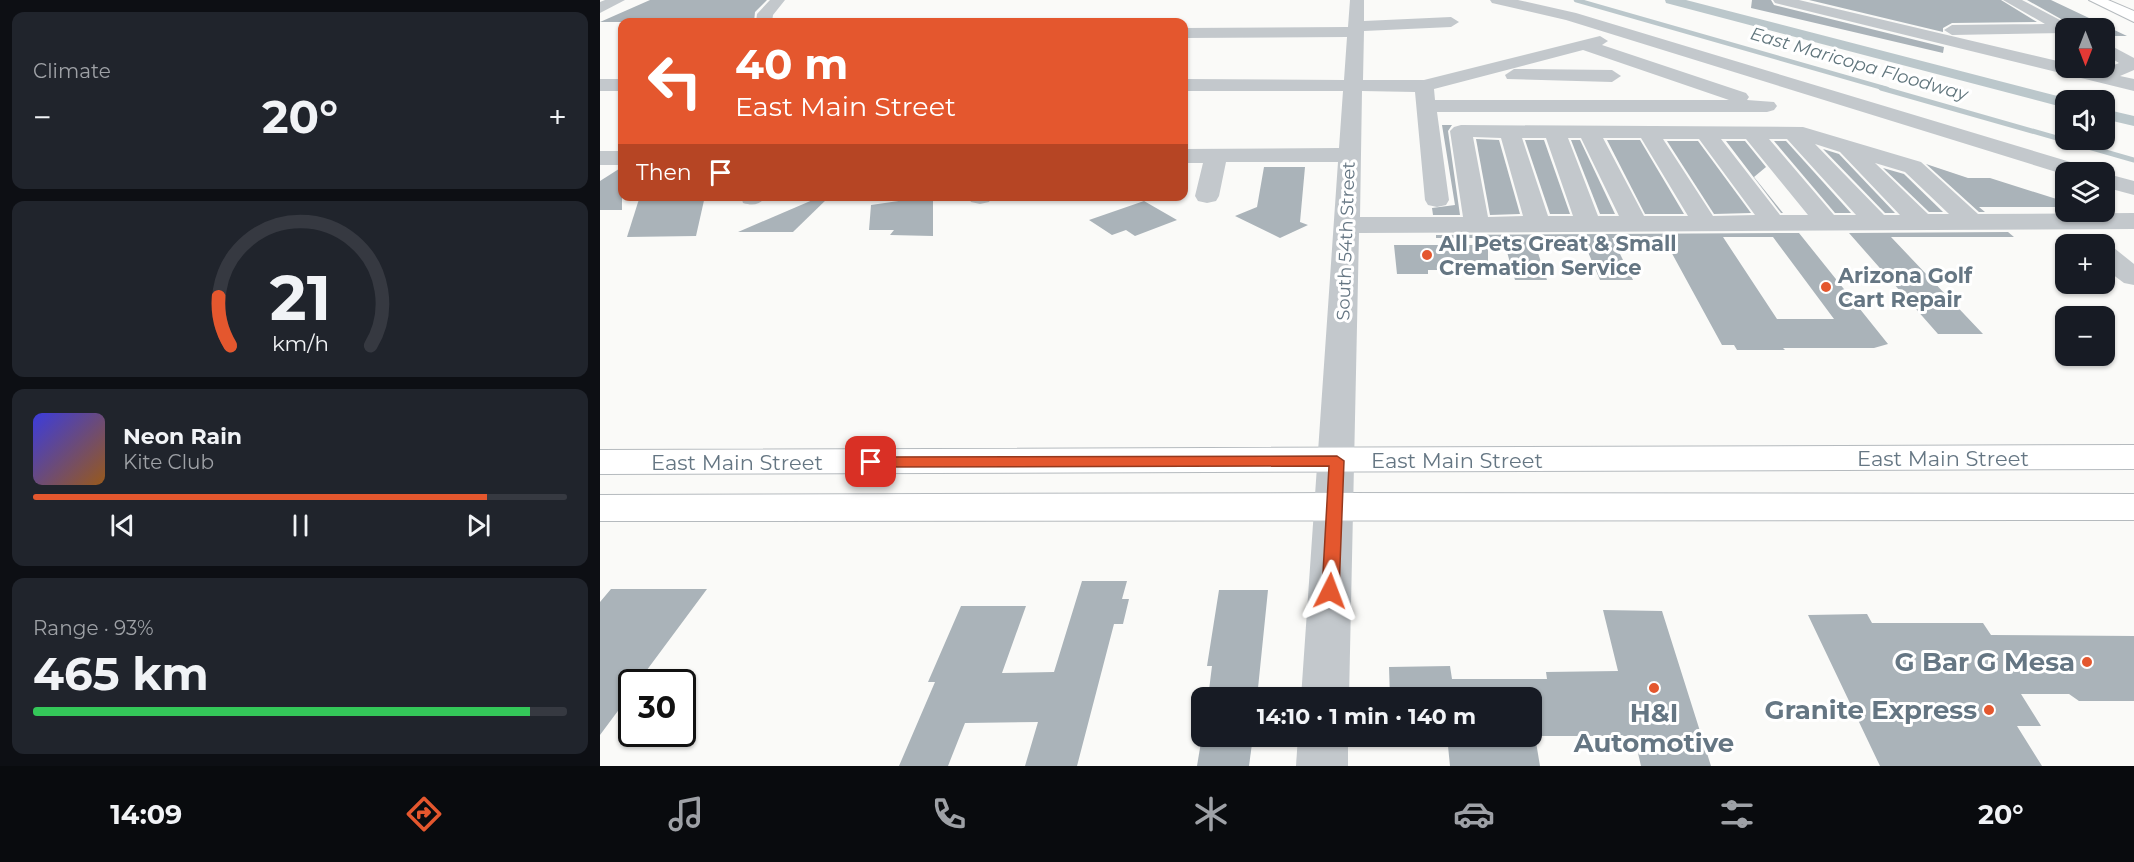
<!DOCTYPE html>
<html lang="en">
<head>
<meta charset="utf-8">
<style>
  body { margin:0; font-family:Montserrat,sans-serif; background:#20242c; color:#f1f3f6; height:100vh; display:flex; flex-direction:column; font-size:22px; white-space:nowrap }
  * { box-sizing:border-box; margin:0 }
  p { font-size:20px; color:#9ea1a6 }
  .icon { flex:none; width:33px; height:33px; fill:none; stroke:currentColor; stroke-width:2; stroke-linecap:round; stroke-linejoin:round }
  .map { position:relative; flex:1; overflow:hidden }
  .details { display:flex; flex-direction:column; gap:12px; padding:12px; background:#0d0f14; width:600px }
  .details>* { flex:none }
  .banner { position:absolute; left:18px; top:18px; width:570px; height:183px; border-radius:12px; box-shadow:0 2px 4px #0004; background:#e4572e; color:#fff; overflow:hidden }
  .needle { width:39px; rotate:180deg }
  .controls { position:absolute; left:1455px; top:18px; display:grid; gap:12px }
  .controls a { display:grid; place-items:center; width:60px; height:60px; border-radius:12px; background:#171b24; box-shadow:0 2px 4px #0004; font-size:30px }
  .speed { position:absolute; left:18px; top:669px; display:flex; gap:12px; font-size:30px; font-weight:700; text-align:center }
  .speed>* { display:grid; place-content:center; width:78px; height:78px; border-radius:50%; background:#171b24; box-shadow:0 2px 4px #0004; line-height:1 }
  .speed .limit { border:3px solid #111; border-radius:9px; background:#fff; color:#111 }
  .pin { position:absolute; display:grid; place-items:center; width:51px; height:51px; color:#fff; margin:-26px; border-radius:12px; box-shadow:0 3px 9px #0006 }
  .me { position:absolute; width:66px; margin:-33px; rotate:3deg; stroke-linejoin:round; filter:drop-shadow(0 0 4px #0008) }
  .turn { display:flex; align-items:center; gap:21px; height:126px; padding:0 18px; font-size:27px }
  .turn .icon { width:78px; height:78px; stroke-width:2.5 }
  .turn b { display:block; font-size:42px; line-height:51px }
  .then { display:flex; align-items:center; height:57px; padding:0 18px; background:#0003; gap:12px; font-size:22px }
  .big { font-size:45px; font-weight:700; line-height:1.1 }
  .details .tile { flex:1; display:flex; flex-direction:column; justify-content:center; gap:9px; min-width:0; padding:0 21px; border-radius:12px; background:#20242c }
  .details .dial { align-items:center; gap:0 }
  .dial svg { height:156px; overflow:visible; fill:none; stroke:#363941; stroke-width:7; stroke-linecap:round; text-anchor:middle }
  .dial text { fill:#f1f3f6; stroke:none }
  .song { display:flex; align-items:center; gap:18px }
  .cover { width:72px; height:72px; border-radius:9px; background:linear-gradient(135deg,hsl(240 70% 55%),hsl(30 70% 35%)) }
  .played { height:6px; border-radius:3px; background:linear-gradient(90deg,#e4572e 85%,#363941 85%) }
  .keys { display:flex; justify-content:space-around; direction:ltr }
  .heat { display:flex; justify-content:space-between; align-items:center; font-size:33px; direction:ltr }
  .charge { height:9px; border-radius:4px; background:linear-gradient(90deg,#34c759 93%,#363941 0) }
  .trip { position:absolute; left:591px; top:687px; width:351px; height:60px; border-radius:12px; background:#171b24; box-shadow:0 2px 4px #0004; font-weight:700; line-height:60px; text-align:center }
  .tab-bar { display:flex; height:96px; justify-content:space-around; align-items:center; background:#090b0e; color:#9ea1a6 }
  .tab-bar .icon { width:42px; height:42px }
  .tab-bar .active { color:#e4572e }
  .tab-bar b { font-size:27px; color:#f1f3f6 }
  main { display:flex; flex:1; min-height:0 }
  .map>svg:first-child { display:block }
  .lines { fill:none; stroke-linecap:round; stroke-linejoin:round }
  .stream-far1 { stroke:#bbc7cb; stroke-width:4.5 }
  .stream { stroke:#bbc7cb; stroke-width:5 }
  .canal { fill:#bbc7cb; fill-rule:evenodd }
  .building { fill:#aab3b9; fill-rule:evenodd }
  .major-casing { stroke:#b5babe; stroke-width:2 }
  .minor { fill:#c3c8cc; fill-rule:evenodd }
  .major { fill:#fff; fill-rule:evenodd }
  .route { fill:#e4572e; stroke:#94391e; stroke-width:1.5 }
  .poi-dot { fill:#e4572e; stroke:#fff; stroke-width:2 }
  .labels { text-anchor:middle; dominant-baseline:central; stroke-width:6; stroke-linejoin:round; paint-order:stroke }
  .far-water-label { font-size:18px; font-style:italic; fill:#60757c; stroke:#fff }
  .far-street-label { font-size:18px; fill:#657683; stroke:#fff }
  .poi-label { font-size:21px; font-weight:bold; fill:#657683; stroke:#fff; text-anchor:start }
  .street-label { font-size:21px; fill:#657683; stroke:#fff }
  .near-poi-label { font-size:26px; font-weight:bold; fill:#657683; stroke:#fff; text-anchor:end }
</style>
</head>
<body>
<main>
<section class="details">
<div class="tile"><p>Climate</p>
<div class="heat"><a>−</a><b class="big">20°</b><a>+</a></div>
</div>
<div class="tile dial"><svg viewBox="0 0 100 80">
<path d="M14 69A42 42 0 1 1 86 69"/>
<path d="M14 69A42 42 0 0 1 8 44" stroke="#e4572e"/>
<text x="50" y="56" font-size="32" font-weight="700">21</text>
<text x="50" y="72" font-size="11">km/h</text>
</svg></div>
<div class="tile">
<div class="song"><i class="cover"></i><div><b>Neon Rain</b><p>Kite Club</p></div></div>
<div class="played"></div>
<div class="keys"><svg class="icon" aria-label="previous" viewBox="0 0 24 24"><path d="M18 5L8 12l10 7zM5 5v14"/></svg><svg class="icon" aria-label="pause" viewBox="0 0 24 24"><path d="M8 5v14M16 5v14"/></svg><svg class="icon" aria-label="next" viewBox="0 0 24 24"><path d="M6 5l10 7-10 7zM19 5v14"/></svg></div>
</div>
<div class="tile"><p>Range · 93%</p><b class="big">465 km</b><div class="charge"></div></div>
</section>
<div class="map">
<svg width="1534" height="766" viewBox="0 0 1534 766">
  <rect width="100%" height="100%" fill="#fafaf8"/>
  <g class="lines">
    <path class="stream-far1" d="M 976,0 L 1287,89"/>
    <path class="stream" d="M 1281,88 L 1534,160"/>
    <g class="canal">
      <path d="M 1065,0 L 1086,0 L 1473,100 L 1466,100 L 1466,108 L 1066,3 Z"/>
      <path d="M 1504,109 L 1534,116 L 1534,126 L 1504,119 Z"/>
    </g>
  </g>
  <g class="building">
    <path d="M 50,0 L 167,0 L 155,12 L 154,22 L 0,22 Z"/>
    <path d="M 1152,0 L 1171,0 L 1174,5 L 1344,47 L 1343,53 L 1151,8 Z"/>
    <path d="M 1209,0 L 1401,0 L 1437,22 L 1352,23 L 1343,28 L 1343,32 Z"/>
    <path d="M 1427,0 L 1451,0 L 1527,36 L 1504,36 L 1504,28 L 1477,28 Z"/>
    <path d="M 842,125 L 852,125 L 848,131 L 860,215 L 833,215 L 832,208 L 855,205 Z"/>
    <path d="M 876,139 L 899,140 L 920,214 L 890,215 Z"/>
    <path d="M 925,140 L 944,140 L 970,214 L 950,214 Z"/>
    <path d="M 971,140 L 980,140 L 1015,214 L 1000,214 Z"/>
    <path d="M 1007,140 L 1040,140 L 1084,214 L 1045,214 Z"/>
    <path d="M 1067,141 L 1098,141 L 1151,213 L 1114,214 Z"/>
    <path d="M 1126,141 L 1145,141 L 1166,167 L 1154,177 L 1183,213 L 1181,213 Z"/>
    <path d="M 1174,141 L 1186,141 L 1251,213 L 1235,213 Z"/>
    <path d="M 1223,149 L 1239,154 L 1295,213 L 1285,213 Z"/>
    <path d="M 1326,164 L 1368,178 L 1390,178 L 1466,202 L 1466,207 L 1379,207 L 1385,212 L 1379,212 Z"/>
    <path d="M 22,167 L 22,210 L 0,210 L 0,181 Z"/>
    <path d="M 664,167 L 705,167 L 700,222 L 708,225 L 680,238 L 635,216 L 657,207 Z"/>
    <path d="M 1283,168 L 1304,174 L 1343,212 L 1329,212 Z"/>
    <path d="M 40,196 L 105,196 L 96,236 L 27,237 Z"/>
    <path d="M 222,196 L 230,196 L 193,232 L 138,232 Z"/>
    <path d="M 333,196 L 333,236 L 290,235 L 294,230 L 269,230 L 271,205 Z"/>
    <path d="M 544,201 L 577,220 L 535,236 L 526,230 L 512,235 L 489,220 Z"/>
    <path d="M 1408,232 L 1414,237 L 1291,237 L 1383,334 L 1338,334 L 1249,233 Z"/>
    <path d="M 1199,233 L 1288,344 L 1274,348 L 1183,348 L 1185,350 L 1137,350 L 1134,345 L 1122,345 L 1063,237 L 1012,238 L 1033,280 L 1000,280 L 982,238 L 933,238 L 947,280 L 915,280 L 903,238 L 836,238 L 836,235 ZM 1123,237 L 1173,237 L 1234,319 L 1177,319 Z"/>
    <path d="M 794,245 L 888,245 L 888,265 L 837,266 L 838,270 L 828,270 L 828,274 L 797,274 Z"/>
    <path d="M 482,581 L 527,581 L 522,599 L 529,599 L 523,624 L 514,624 L 477,766 L 425,766 L 438,722 L 365,723 L 348,766 L 299,766 L 335,682 L 328,682 L 361,606 L 426,606 L 402,673 L 454,672 Z"/>
    <path d="M 11,589 L 107,589 L 38,682 L 32,682 L 32,692 L 0,735 L 0,602 Z"/>
    <path d="M 619,590 L 668,590 L 657,698 L 608,698 L 612,666 L 607,666 Z"/>
    <path d="M 1003,610 L 1062,611 L 1111,766 L 1041,766 L 1034,736 L 935,736 L 940,766 L 850,766 L 847,736 L 932,736 L 932,698 L 790,698 L 789,667 L 850,666 L 852,679 L 947,679 L 946,672 L 1018,671 Z"/>
    <path d="M 1267,614 L 1272,623 L 1383,623 L 1391,635 L 1534,636 L 1534,701 L 1479,701 L 1469,694 L 1421,694 L 1441,726 L 1417,726 L 1442,766 L 1280,766 L 1208,615 Z"/>
    <path d="M 602,736 L 653,736 L 649,766 L 597,766 Z"/>
  </g>
  <g class="lines">
    <defs>
      <g id="major">
        <path d="M 1489,0 L 1508,0 L 1534,11 L 1534,22 Z"/>
        <path d="M 1534,445 L 1534,469 L 0,474 L 0,450 Z"/>
        <path d="M 735,493 L 1534,494 L 1534,520 L 0,521 L 0,495 Z"/>
      </g>
    </defs>
    <use href="#major" class="major-casing"/>
    <g class="minor">
      <path d="M 5,0 L 25,0 L 0,13 L 0,2 Z"/>
      <path d="M 170,0 L 185,0 L 173,15 L 172,22 L 156,22 L 157,14 Z"/>
      <path d="M 750,0 L 764,0 L 764,21 L 851,17 L 859,22 L 851,27 L 764,31 L 763,80 L 824,80 L 1000,36 L 1008,41 L 1002,45 L 1146,93 L 1149,97 L 1147,100 L 1174,102 L 1177,106 L 1174,110 L 1167,112 L 837,112 L 849,200 L 846,205 L 837,207 L 828,205 L 825,200 L 815,92 L 762,91 L 760,217 L 863,217 L 850,131 L 854,127 L 861,125 L 1203,127 L 1321,162 L 1378,214 L 1534,213 L 1534,229 L 759,233 L 749,698 L 701,698 L 738,162 L 626,162 L 619,196 L 616,201 L 607,203 L 598,201 L 595,196 L 603,163 L 584,163 L 584,149 L 739,148 L 743,91 L 584,91 L 584,79 L 744,80 L 747,37 L 584,38 L 584,28 L 748,27 ZM 983,50 L 1129,100 L 835,100 L 834,89 ZM 873,137 L 901,138 L 923,216 L 888,217 ZM 922,138 L 946,138 L 973,216 L 948,216 ZM 968,138 L 981,138 L 1019,216 L 998,216 ZM 1003,138 L 1041,138 L 1088,216 L 1044,216 ZM 1063,139 L 1099,139 L 1155,215 L 1113,216 ZM 1121,139 L 1146,139 L 1208,215 L 1180,215 ZM 1169,139 L 1187,139 L 1256,215 L 1234,215 ZM 1215,144 L 1240,152 L 1300,215 L 1284,215 ZM 1275,163 L 1305,172 L 1349,214 L 1328,214 Z"/>
      <path d="M 890,0 L 918,0 L 976,13 L 1487,167 L 1491,172 L 1466,172 L 1466,175 L 966,20 L 892,3 Z"/>
      <path d="M 1173,0 L 1199,0 L 1466,63 L 1466,68 L 1499,71 L 1519,63 L 1504,54 L 1504,42 L 1534,58 L 1534,70 L 1520,76 L 1534,79 L 1534,91 L 1175,3 Z"/>
      <path d="M 1403,0 L 1422,0 L 1475,28 L 1466,28 L 1466,33 L 1352,35 L 1344,30 L 1352,25 L 1445,24 Z"/>
      <path d="M 914,69 L 1012,70 L 1021,76 L 1012,82 L 907,79 L 905,75 Z"/>
      <rect x="0" y="79" width="22" height="12"/>
      <rect x="0" y="151" width="22" height="14"/>
      <path d="M 1504,173 L 1534,181 L 1534,195 L 1504,187 Z"/>
      <path d="M 141,196 L 166,196 C 160,205 153,206 143,203 Z"/>
      <path d="M 368,196 L 392,196 L 392,197 L 389,202 L 380,204 L 371,202 Z"/>
      <path d="M 1504,246 L 1514,248 L 1534,264 L 1534,285 L 1524,283 L 1504,268 Z"/>
      <path d="M 698,736 L 748,736 L 748,766 L 696,766 Z"/>
    </g>
    <use href="#major" class="major"/>
  </g>
  <path class="route" d="M 737,456 L 744,461 L 739,591 L 737,596 L 724,596 L 722,591 L 729,466 L 271,467 L 263,462 L 271,457 Z"/>
  <g class="poi-dot">
    <circle cx="827" cy="255" r="6"/>
    <circle cx="1226" cy="287" r="6"/>
    <circle cx="1487" cy="662" r="6"/>
    <circle cx="1054" cy="688" r="6"/>
    <circle cx="1389" cy="710" r="6"/>
  </g>
  <g class="labels">
    <g class="far-water-label">
      <text transform="translate(1259 64) rotate(16)">East Maricopa Floodway</text>
    </g>
    <g class="far-street-label">
      <text transform="translate(746 241) rotate(-88)">South 54th Street</text>
    </g>
    <g class="poi-label">
      <text x="839" y="243">All Pets Great &amp; Small<tspan x="839" dy="24">Cremation Service</tspan></text>
      <text x="1238" y="275">Arizona Golf<tspan x="1238" dy="24">Cart Repair</tspan></text>
    </g>
    <g class="street-label">
      <text x="1343" y="458">East Main Street</text>
      <text x="857" y="460">East Main Street</text>
      <text x="137" y="462">East Main Street</text>
    </g>
    <g class="near-poi-label">
      <text x="1475" y="662">G Bar G Mesa</text>
      <text x="1377" y="710">Granite Express</text>
      <text x="1054" y="713" text-anchor="middle">H&amp;I<tspan x="1054" dy="30">Automotive</tspan></text>
    </g>
  </g>
</svg>
<div class="controls">
<a><svg class="needle" viewBox="-14 -14 28 28"><path d="M0-13l5 13h-10z" fill="#e53935"/><path d="M0 13l5-13h-10z" fill="#9ea1a6"/></svg></a>
<a><svg class="icon" aria-label="sound" viewBox="0 0 24 24"><path d="M4 9h4l5-4v14l-5-4H4zM17 9q2 3 0 6"/></svg></a>
<a><svg class="icon" aria-label="layers" viewBox="0 0 24 24"><path d="M12 4l9 5-9 5-9-5zM3 14l9 5 9-5"/></svg></a>
<a>+</a>
<a>−</a>
</div>
<div class="speed"><div class="limit">30</div></div>
<div class="pin" style="left:271px;top:462px;background:#d93025"><svg class="icon" aria-label="arrive" viewBox="0 0 24 24"><path d="M6 21V4h12l-3 4 3 4H6"/></svg></div>
<svg class="me" style="left:730px;top:591px" viewBox="-20 -20 40 40"><path d="M0-17L14 15 0 8-14 15z" fill="#e4572e" stroke="#fff" stroke-width="4"/></svg>
<div class="trip">14:10 · 1 min · 140 m</div>
<div class="banner">
<div class="turn"><svg class="icon" aria-label="left" viewBox="0 0 24 24"><path d="M17 20v-9H6M10 6l-5 5 5 5"/></svg><div><b>40 m</b>East Main Street</div></div>
<div class="then">Then<svg class="icon" aria-label="arrive" viewBox="0 0 24 24"><path d="M6 21V4h12l-3 4 3 4H6"/></svg></div>
</div>
</div>
</main>
<nav class="tab-bar">
<b>14:09</b>
<svg class="icon active" aria-label="directions" viewBox="0 0 24 24"><path d="M12 3l9 9-9 9-9-9zM9 14v-3h6M13 9l2 2-2 2"/></svg>
<svg class="icon" aria-label="music" viewBox="0 0 24 24"><path d="M9 18V5l10-2v13"/><circle cx="6" cy="18" r="3"/><circle cx="16" cy="16" r="3"/></svg>
<svg class="icon" aria-label="phone" viewBox="0 0 24 24"><path d="M5 4h4l2 5-3 2q2 4 5 5l2-3 5 2v4C11 20 4 13 5 4z"/></svg>
<svg class="icon" aria-label="climate" viewBox="0 0 24 24"><path d="M12 3v18M4 7l16 10M4 17L20 7"/></svg>
<svg class="icon" aria-label="car" viewBox="0 0 24 24"><path d="M5 17H2v-5l4-1 3-4h7l3 4 3 1v5h-3M9 17h6M6 11h13"/><circle cx="7" cy="17" r="2"/><circle cx="17" cy="17" r="2"/></svg>
<svg class="icon" aria-label="filters" viewBox="0 0 24 24"><path d="M4 7h16M4 17h16"/><circle cx="9" cy="7" r="2"/><circle cx="15" cy="17" r="2"/></svg>
<b>20°</b>
</nav>
</body>
</html>
